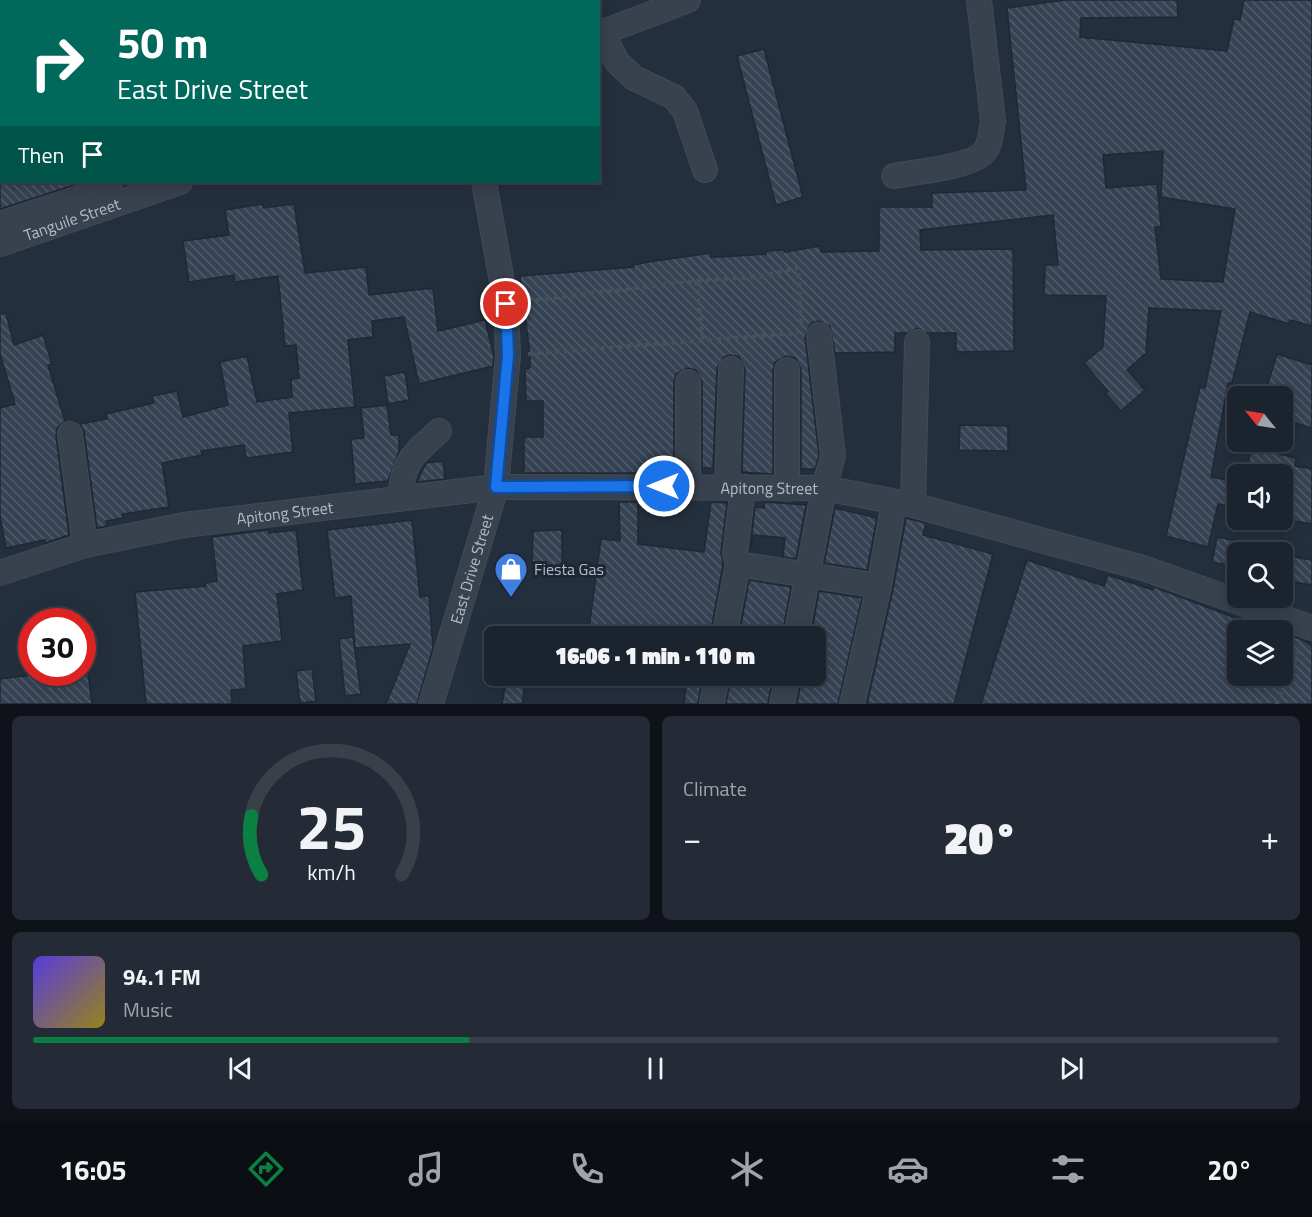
<!DOCTYPE html>
<html lang="en">
<head>
<meta charset="utf-8">
<style>
  body { margin:0; font-family:"Titillium Web",sans-serif; background:#242b36; color:#f1f3f6; height:100vh; display:flex; flex-direction:column; font-size:22px; white-space:nowrap }
  * { box-sizing:border-box; margin:0 }
  p { font-size:20px; color:#a0a4aa }
  .icon { flex:none; width:33px; height:33px; fill:none; stroke:currentColor; stroke-width:2; stroke-linecap:round; stroke-linejoin:round }
  .map { position:relative; height:704px; overflow:hidden }
  .details { display:flex; flex-direction:column; gap:12px; padding:12px; background:#0f1319; flex:1 }
  .details>* { flex:none }
  .guide { position:absolute; left:0px; top:0px; width:600px; height:183px; box-shadow:0 3px 15px #0003,0 0 0 2px #39404a; background:#00695c; color:#fff; overflow:hidden }
  .needle { width:39px; rotate:300deg }
  .buttons { position:absolute; left:1227px; top:386px; display:grid; gap:12px }
  .buttons a { display:grid; place-items:center; width:66px; height:66px; border-radius:9px; background:#1b232e; box-shadow:0 3px 15px #0003,0 0 0 2px #39404a; font-size:30px }
  .speed { position:absolute; left:18px; top:608px; display:flex; gap:12px; font-size:30px; font-weight:700; text-align:center }
  .speed>* { display:grid; place-content:center; width:78px; height:78px; border-radius:50%; background:#1b232e; box-shadow:0 3px 15px #0003,0 0 0 2px #39404a; line-height:1 }
  .speed .limit { border:9px solid #d22; background:#fff; color:#111 }
  .pin { position:absolute; display:grid; place-items:center; width:51px; height:51px; color:#fff; margin:-26px; border:3px solid #fff; border-radius:50%; box-shadow:0 2px 6px #0007 }
  .me { position:absolute; width:66px; margin:-33px; rotate:270deg; stroke-linejoin:round; filter:drop-shadow(0 0 4px #0008) }
  .turn { display:flex; align-items:center; gap:21px; height:126px; padding:0 18px; font-size:27px }
  .turn .icon { width:78px; height:78px; stroke-width:2.5 }
  .turn b { display:block; font-size:42px; line-height:51px }
  .then { display:flex; align-items:center; height:57px; padding:0 18px; background:#0003; gap:12px; font-size:22px }
  .big { font-size:45px; font-weight:800; line-height:1.1 }
  .details .card { flex:1; display:flex; flex-direction:column; justify-content:center; gap:9px; min-width:0; padding:0 21px; border-radius:9px; background:#242b36 }
  .details .dial { align-items:center; gap:0 }
  .dial svg { height:156px; overflow:visible; fill:none; stroke:#39404a; stroke-width:7; stroke-linecap:round; text-anchor:middle }
  .dial text { fill:#f1f3f6; stroke:none }
  .song { display:flex; align-items:center; gap:18px }
  .cover { width:72px; height:72px; border-radius:9px; background:linear-gradient(135deg,hsl(250 70% 55%),hsl(50 70% 35%)) }
  .played { height:6px; border-radius:3px; background:linear-gradient(90deg,#0b8043 35%,#39404a 35%) }
  .keys { display:flex; justify-content:space-around; direction:ltr }
  .heat { display:flex; justify-content:space-between; align-items:center; font-size:33px; direction:ltr }
  .details .tiles { flex:1; display:grid; gap:12px; grid-template-columns:1fr 1fr }
  .card:last-child { grid-column:span 2 }
  .trip { position:absolute; left:484px; top:626px; width:342px; height:60px; border-radius:9px; background:#1b232e; box-shadow:0 3px 15px #0003,0 0 0 2px #39404a; font-weight:800; line-height:60px; text-align:center }
  .menu { display:flex; height:96px; justify-content:space-around; align-items:center; background:#0b0e12; color:#a0a4aa }
  .menu .icon { width:42px; height:42px }
  .menu .selected { color:#0b8043 }
  .menu b { font-size:27px; color:#f1f3f6 }
  .map>svg:first-child { display:block }
  .building { fill:url(#building-back-hatch); stroke:#1f2835; stroke-width:1.5; fill-rule:evenodd }
  .lines { fill:none; stroke-linecap:round; stroke-linejoin:round }
  .minor-casing { stroke:#414a57; stroke-width:26 }
  .path { stroke:#3f5557; stroke-width:4; stroke-dasharray:4.5 4.5; stroke-linecap:butt }
  .minor { stroke:#38414e; stroke-width:24 }
  .route-casing { stroke:#114b97; stroke-width:15 }
  .route { stroke:#1a73e8; stroke-width:10 }
  .labels { text-anchor:middle; dominant-baseline:central; stroke-width:6; stroke-linejoin:round; paint-order:stroke }
  .street-label { font-size:16px; fill:#b4bcc9; stroke:#1d2633 }
  .poi-label { font-size:16px; fill:#b4bcc9; stroke:#1d2633; text-anchor:start }
</style>
</head>
<body>
<div class="map">
<svg width="1312" height="704" viewBox="0 0 1312 704">
  <defs>
    <pattern id="building-back-hatch" width="6" height="6" patternUnits="userSpaceOnUse" patternTransform="scale(1.5)"><rect width="6" height="6" fill="#364354"/><path d="M-1 5l2 2M0 0l6 6M5-1l2 2" fill="none" stroke="#515c6b"/></pattern>
  </defs>
  <rect width="100%" height="100%" fill="#242f3e"/>
  <g class="building">
    <path d="M 1065,0 L 1177,0 L 1178,17 L 1081,18 L 1080,37 L 1227,51 L 1234,19 L 1240,20 L 1244,0 L 1312,0 L 1312,326 L 1290,320 L 1289,324 L 1250,312 L 1232,383 L 1228,383 L 1211,477 L 1238,482 L 1238,508 L 1218,504 L 1208,547 L 1166,536 L 1200,387 L 1205,388 L 1221,311 L 1149,308 L 1146,353 L 1127,370 L 1145,390 L 1121,411 L 1105,393 L 1108,391 L 1084,363 L 1103,347 L 1106,296 L 1044,295 L 1045,265 L 1058,265 L 1053,215 L 920,230 L 921,250 L 1013,249 L 1014,351 L 956,352 L 956,333 L 927,333 L 917,328 L 907,333 L 895,333 L 895,352 L 835,353 L 830,326 L 818,321 L 810,324 L 805,337 L 819,455 L 815,469 L 801,469 L 801,369 L 795,358 L 786,356 L 775,362 L 773,370 L 773,474 L 742,472 L 745,369 L 739,357 L 731,355 L 724,357 L 717,368 L 713,468 L 702,468 L 702,381 L 696,370 L 687,368 L 676,374 L 674,381 L 674,473 L 524,473 L 524,437 L 543,437 L 543,401 L 526,401 L 525,369 L 530,368 L 530,355 L 520,276 L 634,267 L 633,265 L 648,262 L 711,253 L 711,257 L 719,257 L 766,254 L 766,251 L 784,250 L 784,252 L 820,246 L 821,252 L 879,251 L 879,207 L 932,207 L 932,193 L 1026,190 L 1007,8 ZM 1163,151 L 1161,197 L 1235,209 L 1223,282 L 1161,279 L 1155,227 L 1161,227 L 1157,184 L 1106,188 L 1103,155 Z"/>
    <path d="M 764,49 L 803,197 L 776,205 L 737,56 Z"/>
    <path d="M 0,182 L 83,182 L 0,209 Z"/>
    <path d="M 263,204 L 263,208 L 294,204 L 305,273 L 366,267 L 369,295 L 433,288 L 438,331 L 485,320 L 494,357 L 493,366 L 419,384 L 404,317 L 372,321 L 373,337 L 348,340 L 355,407 L 289,413 L 293,452 L 246,458 L 244,445 L 201,451 L 202,455 L 162,463 L 169,507 L 122,514 L 123,518 L 106,521 L 107,526 L 97,528 L 84,432 L 80,424 L 107,419 L 106,414 L 154,403 L 152,396 L 177,391 L 183,417 L 228,405 L 220,362 L 247,356 L 257,402 L 292,397 L 291,379 L 299,378 L 296,345 L 285,346 L 278,276 L 235,282 L 234,275 L 189,282 L 183,241 L 229,235 L 225,210 Z"/>
    <path d="M 6,313 L 14,345 L 43,335 L 52,364 L 48,365 L 65,421 L 57,428 L 56,436 L 69,535 L 45,543 L 45,540 L 6,548 L 0,516 L 0,408 L 15,404 L 0,354 L 0,314 Z"/>
    <path d="M 1277,354 L 1312,365 L 1312,428 L 1282,419 L 1282,396 L 1264,396 Z"/>
    <path d="M 405,372 L 409,400 L 388,404 L 384,376 Z"/>
    <path d="M 387,405 L 391,435 L 399,435 L 399,451 L 388,481 L 355,484 L 351,439 L 364,438 L 361,408 Z"/>
    <path d="M 960,425 L 1008,426 L 1008,451 L 959,450 Z"/>
    <path d="M 1251,447 L 1296,458 L 1295,466 L 1312,469 L 1312,524 L 1282,519 L 1282,474 L 1246,474 Z"/>
    <path d="M 443,461 L 445,479 L 417,482 L 426,463 Z"/>
    <path d="M 619,502 L 638,502 L 638,544 L 704,552 L 711,502 L 727,503 L 721,552 L 723,565 L 710,636 L 588,636 L 601,539 L 620,541 Z"/>
    <path d="M 765,502 L 806,505 L 796,559 L 783,557 L 785,538 L 753,535 L 750,551 L 755,507 L 764,508 Z"/>
    <path d="M 835,508 L 877,518 L 867,570 L 824,563 Z"/>
    <path d="M 906,518 L 926,523 L 923,535 L 993,554 L 954,704 L 867,704 L 893,589 Z"/>
    <path d="M 412,520 L 420,597 L 429,596 L 433,648 L 417,704 L 386,704 L 410,644 L 355,648 L 351,596 L 335,598 L 327,530 Z"/>
    <path d="M 269,530 L 269,533 L 296,530 L 303,590 L 277,594 L 282,641 L 243,646 L 246,689 L 231,690 L 232,704 L 146,704 L 135,592 L 206,586 L 205,583 L 217,581 L 212,537 Z"/>
    <path d="M 562,530 L 562,568 L 532,569 L 533,531 Z"/>
    <path d="M 1217,537 L 1238,541 L 1238,567 L 1212,562 Z"/>
    <path d="M 1282,555 L 1312,560 L 1312,585 L 1282,580 Z"/>
    <path d="M 1027,560 L 1104,586 L 1108,575 L 1153,590 L 1154,587 L 1238,619 L 1238,675 L 1282,675 L 1282,633 L 1301,639 L 1312,646 L 1312,704 L 981,704 Z"/>
    <path d="M 749,580 L 791,587 L 782,636 L 739,636 Z"/>
    <path d="M 819,591 L 862,598 L 838,704 L 797,704 L 802,675 L 816,675 L 816,636 L 811,636 Z"/>
    <path d="M 353,637 L 361,694 L 345,696 L 339,639 Z"/>
    <path d="M 312,669 L 316,701 L 300,703 L 296,671 Z"/>
    <path d="M 88,672 L 92,704 L 0,704 L 0,679 L 47,673 L 48,678 Z"/>
    <path d="M 507,675 L 526,675 L 522,704 L 502,704 Z"/>
    <path d="M 687,675 L 703,675 L 698,704 L 684,704 Z"/>
    <path d="M 731,675 L 773,675 L 768,704 L 726,704 Z"/>
  </g>
  <g class="lines">
    <defs>
      <g id="minor">
        <path d="M 427,0 L 428,2"/>
        <path d="M 602,33 L 617,62 L 634,78 L 674,97 L 685,111 L 705,170"/>
        <path d="M 598,34 L 688,0"/>
        <path d="M 894,176 C 914,172 972,167 984,152 C 991,144 991,131 993,121 L 979,0"/>
        <path d="M 0,224 L 109,188"/>
        <path id="s1" d="M 0,244 L 180,182"/>
        <path d="M 787,370 L 787,489"/>
        <path d="M 70,434 L 85,545"/>
        <path d="M 688,486 L 688,382"/>
        <path d="M 727,486 L 731,369"/>
        <path d="M 400,499 C 403,460 412,456 439,431"/>
        <path d="M 913,505 L 917,342"/>
        <path d="M 738,564 L 879,586"/>
        <path id="s2" d="M 0,573 L 85,545 L 184,525 L 496,487 L 824,488 L 913,505 L 1143,568 L 1312,628"/>
        <path d="M 724,636 L 738,564 L 735,554 L 743,487"/>
        <path d="M 796,636 L 824,488 L 833,456 L 819,335"/>
        <path id="s3" d="M 431,704 L 496,487 L 508,355 L 506,304 L 484,182"/>
        <path d="M 712,704 L 717,675"/>
        <path d="M 782,704 L 788,675"/>
        <path d="M 852,704 L 879,586 L 894,502"/>
      </g>
    </defs>
    <use href="#minor" class="minor-casing"/>
    <g class="path">
      <path d="M 696,281 L 703,339"/>
      <path d="M 527,301 L 696,281 L 762,276 L 798,268 L 801,323"/>
      <path d="M 528,354 L 798,333"/>
      <path d="M 1276,704 L 1301,647"/>
    </g>
    <use href="#minor" class="minor"/>
  </g>
  <g class="lines">
    <defs>
      <path id="route" d="M 506,304 L 508,355 L 496,487 L 664,486"/>
    </defs>
    <use href="#route" class="route-casing"/>
    <use href="#route" class="route"/>
  </g>
  <defs>
    <symbol id="shop-pin" viewBox="-11 -11 22 30"><path d="M0 17L-7.5 6A9.5 9.5 0 1 1 7.5 6Z" fill="#3f7fe0" stroke="#1d2633"/><path d="M-5-2.5h2.3a2.7 3.5 0 0 1 5.4 0H5L5.5 6h-11ZM-1.5-2.5h3a1.5 2.3 0 0 0-3 0Z" fill="#fff"/></symbol>
  </defs>
  <g fill-rule="evenodd">
    <use href="#shop-pin" x="492" y="550" width="38" height="52"/>
  </g>
  <g class="labels">
    <g class="street-label">
      <text stroke="none"><textPath href="#s1" startOffset="76">Tanguile Street</textPath></text>
      <text stroke="none"><textPath href="#s2" startOffset="778">Apitong Street</textPath></text>
      <text stroke="none"><textPath href="#s2" startOffset="292">Apitong Street</textPath></text>
      <text stroke="none"><textPath href="#s3" startOffset="141">East Drive Street</textPath></text>
    </g>
    <g class="poi-label">
      <text x="534" y="569">Fiesta Gas</text>
    </g>
  </g>
</svg>
<div class="buttons">
<a><svg class="needle" viewBox="-14 -14 28 28"><path d="M0-13l5 13h-10z" fill="#e53935"/><path d="M0 13l5-13h-10z" fill="#a0a4aa"/></svg></a>
<a><svg class="icon" aria-label="sound" viewBox="0 0 24 24"><path d="M4 9h4l5-4v14l-5-4H4zM17 9q2 3 0 6"/></svg></a>
<a><svg class="icon" aria-label="search" viewBox="0 0 24 24"><circle cx="10" cy="10" r="6"/><path d="M15 15l6 6"/></svg></a>
<a><svg class="icon" aria-label="layers" viewBox="0 0 24 24"><path d="M12 4l9 5-9 5-9-5zM3 14l9 5 9-5"/></svg></a>
</div>
<div class="speed"><div class="limit">30</div></div>
<div class="pin" style="left:506px;top:304px;background:#d93025"><svg class="icon" aria-label="arrive" viewBox="0 0 24 24"><path d="M6 21V4h12l-3 4 3 4H6"/></svg></div>
<svg class="me" style="left:664px;top:486px" viewBox="-20 -20 40 40"><circle r="17" fill="#1a73e8" stroke="#fff" stroke-width="3"/><path d="M0-11L8 9 0 5-8 9z" fill="#fff"/></svg>
<div class="trip">16:06 · 1 min · 110 m</div>
<div class="guide">
<div class="turn"><svg class="icon" aria-label="right" viewBox="0 0 24 24"><path d="M7 20v-9h11M14 6l5 5-5 5"/></svg><div><b>50 m</b>East Drive Street</div></div>
<div class="then">Then<svg class="icon" aria-label="arrive" viewBox="0 0 24 24"><path d="M6 21V4h12l-3 4 3 4H6"/></svg></div>
</div>
</div>
<section class="details">
<div class="tiles">
<div class="card dial"><svg viewBox="0 0 100 80">
<path d="M14 69A42 42 0 1 1 86 69"/>
<path d="M14 69A42 42 0 0 1 9 39" stroke="#0b8043"/>
<text x="50" y="56" font-size="32" font-weight="700">25</text>
<text x="50" y="72" font-size="11">km/h</text>
</svg></div>
<div class="card"><p>Climate</p>
<div class="heat"><a>−</a><b class="big">20°</b><a>+</a></div>
</div>
<div class="card">
<div class="song"><i class="cover"></i><div><b>94.1 FM</b><p>Music</p></div></div>
<div class="played"></div>
<div class="keys"><svg class="icon" aria-label="previous" viewBox="0 0 24 24"><path d="M18 5L8 12l10 7zM5 5v14"/></svg><svg class="icon" aria-label="pause" viewBox="0 0 24 24"><path d="M8 5v14M16 5v14"/></svg><svg class="icon" aria-label="next" viewBox="0 0 24 24"><path d="M6 5l10 7-10 7zM19 5v14"/></svg></div>
</div>
</div>
</section>
<nav class="menu">
<b>16:05</b>
<svg class="icon selected" aria-label="directions" viewBox="0 0 24 24"><path d="M12 3l9 9-9 9-9-9zM9 14v-3h6M13 9l2 2-2 2"/></svg>
<svg class="icon" aria-label="music" viewBox="0 0 24 24"><path d="M9 18V5l10-2v13"/><circle cx="6" cy="18" r="3"/><circle cx="16" cy="16" r="3"/></svg>
<svg class="icon" aria-label="phone" viewBox="0 0 24 24"><path d="M5 4h4l2 5-3 2q2 4 5 5l2-3 5 2v4C11 20 4 13 5 4z"/></svg>
<svg class="icon" aria-label="climate" viewBox="0 0 24 24"><path d="M12 3v18M4 7l16 10M4 17L20 7"/></svg>
<svg class="icon" aria-label="car" viewBox="0 0 24 24"><path d="M5 17H2v-5l4-1 3-4h7l3 4 3 1v5h-3M9 17h6M6 11h13"/><circle cx="7" cy="17" r="2"/><circle cx="17" cy="17" r="2"/></svg>
<svg class="icon" aria-label="filters" viewBox="0 0 24 24"><path d="M4 7h16M4 17h16"/><circle cx="9" cy="7" r="2"/><circle cx="15" cy="17" r="2"/></svg>
<b>20°</b>
</nav>
</body>
</html>
